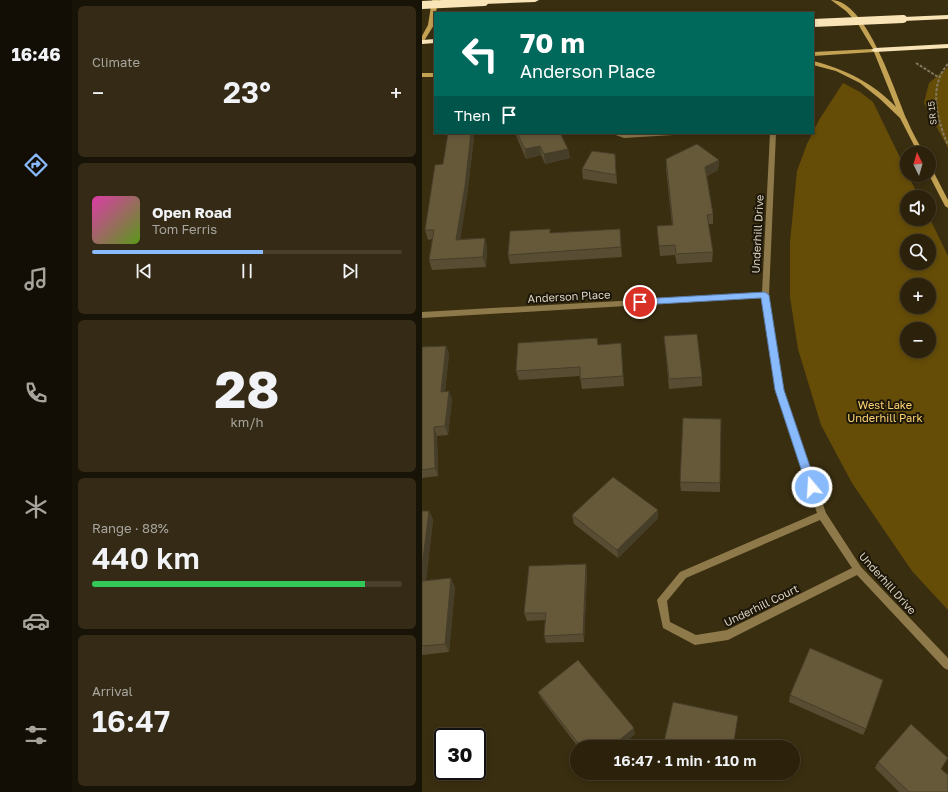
<!DOCTYPE html>
<html lang="en">
<head>
<meta charset="utf-8">
<style>
  body { margin:0; font-family:"Golos Text",sans-serif; background:#342a15; color:#f1f3f6; height:100vh; display:flex; flex-direction:column; font-size:15px; white-space:nowrap }
  * { box-sizing:border-box; margin:0 }
  p { font-size:13px; color:#a6a49d }
  .icon { flex:none; width:22px; height:22px; fill:none; stroke:currentColor; stroke-width:2; stroke-linecap:round; stroke-linejoin:round }
  .map { position:relative; flex:1; overflow:hidden }
  .side { display:flex; flex-direction:column; gap:6px; padding:6px; background:#181307; width:350px }
  .side>* { flex:none }
  .guide { position:absolute; left:12px; top:12px; width:380px; height:122px; border-radius:0px; box-shadow:0 2px 6px #0003,0 0 0 1px #483f2d; background:#00695c; color:#fff; overflow:hidden }
  .needle { width:26px; rotate:355deg }
  .tools { position:absolute; left:478px; top:146px; display:grid; gap:8px }
  .tools a { display:grid; place-items:center; width:36px; height:36px; border-radius:50%; background:#2c220c; box-shadow:0 2px 6px #0003,0 0 0 1px #483f2d; font-size:20px }
  .speed { position:absolute; left:12px; top:728px; display:flex; gap:8px; font-size:20px; font-weight:700; text-align:center }
  .speed>* { display:grid; place-content:center; width:52px; height:52px; border-radius:50%; background:#2c220c; box-shadow:0 2px 6px #0003,0 0 0 1px #483f2d; line-height:1 }
  .speed .limit { border:2px solid #111; border-radius:6px; background:#fff; color:#111 }
  .pin { position:absolute; display:grid; place-items:center; width:34px; height:34px; color:#fff; margin:-17px; border:2px solid #fff; border-radius:50%; box-shadow:0 1px 4px #0007 }
  .me { position:absolute; width:44px; margin:-22px; rotate:342deg; stroke-linejoin:round; filter:drop-shadow(0 0 3px #0008) }
  .turn { display:flex; align-items:center; gap:14px; height:84px; padding:0 20px; font-size:18px }
  .turn .icon { width:52px; height:52px; stroke-width:2.5 }
  .turn b { display:block; font-size:28px; line-height:34px }
  .then { display:flex; align-items:center; height:38px; padding:0 20px; background:#0003; gap:8px; font-size:15px }
  .big { font-size:30px; font-weight:600; line-height:1.1 }
  .side .card { flex:1; display:flex; flex-direction:column; justify-content:center; gap:6px; min-width:0; padding:0 14px; border-radius:6px; background:#342a15 }
  .side .dial { align-items:center; gap:0 }
  .dial b { font-size:52px; line-height:1 }
  .song { display:flex; align-items:center; gap:12px }
  .cover { width:48px; height:48px; border-radius:6px; background:linear-gradient(135deg,hsl(320 70% 55%),hsl(90 70% 35%)) }
  .played { height:4px; border-radius:2px; background:linear-gradient(90deg,#88bafc 55%,#483f2d 55%) }
  .keys { display:flex; justify-content:space-around; direction:ltr }
  .heat { display:flex; justify-content:space-between; align-items:center; font-size:22px; direction:ltr }
  .charge { height:6px; border-radius:3px; background:linear-gradient(90deg,#34c759 88%,#483f2d 0) }
  .trip { position:absolute; left:148px; top:740px; width:230px; height:40px; border-radius:20px; background:#2c220c; box-shadow:0 2px 6px #0003,0 0 0 1px #483f2d; font-weight:600; line-height:40px; text-align:center }
  main { display:flex; flex:1; min-height:0 }
  .tab-bar { display:flex; flex-direction:column; width:72px; justify-content:space-around; align-items:center; background:#120e05; color:#a6a49d }
  .tab-bar .icon { width:28px; height:28px }
  .tab-bar .current { color:#88bafc }
  .tab-bar b { font-size:18px; color:#f1f3f6 }
  .map>svg:first-child { display:block }
  .green { fill:#654d08; fill-rule:evenodd }
  .lines { fill:none; stroke-linecap:round; stroke-linejoin:round }
  .path { stroke:#837961; stroke-width:2; stroke-dasharray:3 1.5; stroke-linecap:butt }
  .minor { fill:#8e794a; fill-rule:evenodd }
  .secondary { fill:#c4a253; fill-rule:evenodd }
  .motorway { fill:#f8e4b7; fill-rule:evenodd }
  .motorway-bridge { stroke:#f8e4b7; stroke-width:8 }
  .wall { fill:#584d32 }
  .shaded-wall { fill:#473e29 }
  .building { fill:#66593a; stroke:#473e29 }
  .route { fill:#88bafc; stroke:#5879a4 }
  .labels { text-anchor:middle; dominant-baseline:central; stroke-width:4; stroke-linejoin:round; paint-order:stroke }
  .far-street-label { font-size:9px; fill:#dcd4c3; stroke:#1d170a }
  .street-label { font-size:11px; fill:#dcd4c3; stroke:#1d170a }
  .park-label { font-size:11px; fill:#fdd371; stroke:#1d170a }
</style>
</head>
<body>
<main>
<nav class="tab-bar">
<b>16:46</b>
<svg class="icon current" aria-label="directions" viewBox="0 0 24 24"><path d="M12 3l9 9-9 9-9-9zM9 14v-3h6M13 9l2 2-2 2"/></svg>
<svg class="icon" aria-label="music" viewBox="0 0 24 24"><path d="M9 18V5l10-2v13"/><circle cx="6" cy="18" r="3"/><circle cx="16" cy="16" r="3"/></svg>
<svg class="icon" aria-label="phone" viewBox="0 0 24 24"><path d="M5 4h4l2 5-3 2q2 4 5 5l2-3 5 2v4C11 20 4 13 5 4z"/></svg>
<svg class="icon" aria-label="climate" viewBox="0 0 24 24"><path d="M12 3v18M4 7l16 10M4 17L20 7"/></svg>
<svg class="icon" aria-label="car" viewBox="0 0 24 24"><path d="M5 17H2v-5l4-1 3-4h7l3 4 3 1v5h-3M9 17h6M6 11h13"/><circle cx="7" cy="17" r="2"/><circle cx="17" cy="17" r="2"/></svg>
<svg class="icon" aria-label="filters" viewBox="0 0 24 24"><path d="M4 7h16M4 17h16"/><circle cx="9" cy="7" r="2"/><circle cx="15" cy="17" r="2"/></svg>
</nav>
<section class="side">
<div class="card"><p>Climate</p>
<div class="heat"><a>−</a><b class="big">23°</b><a>+</a></div>
</div>
<div class="card">
<div class="song"><i class="cover"></i><div><b>Open Road</b><p>Tom Ferris</p></div></div>
<div class="played"></div>
<div class="keys"><svg class="icon" aria-label="previous" viewBox="0 0 24 24"><path d="M18 5L8 12l10 7zM5 5v14"/></svg><svg class="icon" aria-label="pause" viewBox="0 0 24 24"><path d="M8 5v14M16 5v14"/></svg><svg class="icon" aria-label="next" viewBox="0 0 24 24"><path d="M6 5l10 7-10 7zM19 5v14"/></svg></div>
</div>
<div class="card dial"><b>28</b><p>km/h</p></div>
<div class="card"><p>Range · 88%</p><b class="big">440 km</b><div class="charge"></div></div>
<div class="card"><p>Arrival</p><b class="big">16:47</b></div>
</section>
<div class="map">
<svg width="526" height="792" viewBox="0 0 526 792">
  <rect width="100%" height="100%" fill="#3a2e10"/>
  <g class="green">
    <path d="M 526,67 L 526,148 L 502,103 L 507,83 Z"/>
    <path d="M 421,83 L 438,92 L 451,102 L 485,172 L 485,175 L 486,175 L 497,197 L 485,197 L 485,219 L 507,219 L 507,217 L 526,256 L 526,610 L 490,571 L 430,483 L 399,425 L 376,349 L 368,297 L 368,242 L 375,171 L 385,144 L 397,120 ZM 485,241 L 507,241 L 507,263 L 485,263 ZM 485,285 L 507,285 L 507,307 L 485,307 ZM 485,329 L 507,329 L 507,351 L 485,351 Z"/>
  </g>
  <g class="lines">
    <g class="path">
      <path d="M 494,63 L 516,77"/>
      <path d="M 526,64 C 506,86 515,120 526,145"/>
    </g>
    <g class="minor">
      <path d="M 188,133 L 202,134 L 254,133 L 251,135 L 202,138 Z"/>
      <path d="M 348,133 L 354,133 L 347,295 L 361,390 L 404,513 L 439,567 L 526,658 L 526,670 L 522,668 L 435,575 L 306,640 L 273,645 L 241,628 L 235,600 L 258,572 L 395,513 L 353,390 L 340,298 L 0,318 L 0,312 L 340,293 ZM 398,520 L 430,568 L 305,630 L 274,635 L 248,622 L 245,601 L 264,578 Z"/>
    </g>
    <g class="secondary">
      <path d="M 10,0 L 16,0 L 12,25 L 2,41 L 0,42 L 0,36 L 6,25 Z"/>
      <path d="M 409,0 C 445,0 473,93 485,120 C 490,132 496,142 502,153 L 496,153 L 478,118 L 458,99 L 438,83 L 414,71 L 391,65 L 391,61 C 423,69 451,83 474,107 L 452,52 L 391,56 L 391,52 L 451,49 L 436,24 L 424,11 Z"/>
      <rect x="0" y="73" width="13" height="4"/>
      <path d="M 507,167 L 510,169 L 526,200 L 526,208 L 523,206 L 507,175 Z"/>
    </g>
    <g class="motorway">
      <path d="M 59,0 L 117,0 L 113,2 L 62,4 L 58,2 Z"/>
      <path d="M 526,15 L 526,19 L 481,21 L 477,19 L 481,17 Z"/>
      <path d="M 13,39 L 13,43 L 0,44 L 0,40 Z"/>
      <path d="M 526,44 L 526,48 L 453,52 L 449,50 L 453,48 Z"/>
    </g>
    <g class="motorway-bridge">
      <path d="M 0,5 L 62,2"/>
      <path d="M 391,23 L 481,19"/>
    </g>
  </g>
  <g class="wall">
    <path d="M 26,133 L 51,133 L 52,137 L 45,196 L 38,239 L 63,238 L 65,248 L 64,267 L 10,270 L 7,260 L 10,239 L 6,240 L 3,230 L 21,164 Z"/>
    <path d="M 93,133 L 138,133 L 146,149 L 148,158 L 123,164 L 119,155 L 104,159 Z"/>
    <path d="M 193,154 L 195,184 L 161,179 L 160,169 Z"/>
    <path d="M 244,159 L 297,160 L 296,170 L 285,176 L 291,214 L 291,224 L 286,224 L 291,252 L 290,262 L 255,264 L 253,255 L 238,256 L 235,226 L 250,225 L 244,169 Z"/>
    <path d="M 128,229 L 128,233 L 198,229 L 200,257 L 88,264 L 86,255 Z"/>
    <path d="M 242,336 L 280,377 L 280,386 L 247,389 L 243,346 Z"/>
    <path d="M 175,338 L 176,345 L 199,343 L 202,386 L 160,389 L 158,376 L 97,380 L 94,371 Z"/>
    <path d="M 24,346 L 27,354 L 23,391 L 30,399 L 26,435 L 15,436 L 16,476 L 0,478 L 0,347 Z"/>
    <path d="M 258,482 L 298,483 L 298,492 L 259,491 Z"/>
    <path d="M 0,511 L 7,511 L 11,520 L 4,580 L 33,587 L 27,652 L 0,655 Z"/>
    <path d="M 150,515 L 236,518 L 196,558 L 152,524 Z"/>
    <path d="M 164,564 L 165,572 L 162,642 L 124,643 L 122,636 L 123,620 L 105,621 L 102,613 Z"/>
    <path d="M 116,692 L 213,734 L 198,747 L 156,747 L 119,698 Z"/>
    <path d="M 368,695 L 444,729 L 441,735 L 367,702 Z"/>
    <path d="M 456,762 L 519,769 L 526,792 L 477,792 L 453,768 Z"/>
  </g>
  <g class="shaded-wall">
    <path d="M 49,133 L 51,133 L 52,137 L 45,196 L 37,249 L 34,240 Z"/>
    <path d="M 118,146 L 119,155 L 104,159 L 103,149 Z"/>
    <path d="M 146,149 L 148,158 L 123,164 L 122,154 Z"/>
    <path d="M 297,160 L 296,170 L 283,176 L 283,167 Z"/>
    <path d="M 63,238 L 65,248 L 64,267 L 61,257 Z"/>
    <path d="M 24,346 L 27,354 L 22,400 L 19,392 Z"/>
    <path d="M 27,391 L 30,399 L 26,435 L 23,426 Z"/>
    <path d="M 12,427 L 15,436 L 16,476 L 13,468 Z"/>
    <path d="M 236,510 L 236,518 L 196,558 L 195,550 Z"/>
    <path d="M 7,511 L 11,520 L 3,590 L 0,584 L 0,567 Z"/>
    <path d="M 164,564 L 165,572 L 162,642 L 161,634 Z"/>
    <path d="M 29,578 L 33,587 L 27,652 L 23,644 Z"/>
    <path d="M 212,728 L 213,734 L 198,747 L 189,747 Z"/>
  </g>
  <g class="building">
    <path d="M 26,133 L 49,133 L 43,186 L 34,240 L 63,238 L 61,257 L 7,260 L 12,230 L 3,230 L 13,165 L 21,164 Z"/>
    <path d="M 95,133 L 138,133 L 146,149 L 122,154 L 118,146 L 103,149 Z"/>
    <path d="M 275,144 L 297,160 L 283,167 L 291,214 L 285,215 L 291,252 L 254,254 L 253,245 L 237,246 L 235,226 L 251,225 L 244,159 Z"/>
    <path d="M 170,151 L 193,154 L 194,175 L 160,169 Z"/>
    <path d="M 128,229 L 128,233 L 198,229 L 199,247 L 86,255 L 88,231 Z"/>
    <path d="M 275,334 L 280,377 L 247,379 L 242,336 Z"/>
    <path d="M 175,338 L 176,345 L 199,343 L 201,376 L 158,379 L 158,367 L 94,371 L 96,343 Z"/>
    <path d="M 24,346 L 19,392 L 27,391 L 23,426 L 12,427 L 13,468 L 0,470 L 0,347 Z"/>
    <path d="M 261,418 L 299,419 L 298,483 L 258,482 Z"/>
    <path d="M 191,477 L 236,510 L 195,550 L 150,515 Z"/>
    <path d="M 0,511 L 7,511 L 0,567 Z"/>
    <path d="M 164,564 L 161,634 L 122,636 L 124,613 L 102,613 L 107,566 Z"/>
    <path d="M 29,578 L 23,644 L 0,646 L 0,581 Z"/>
    <path d="M 388,648 L 461,680 L 444,729 L 368,695 Z"/>
    <path d="M 156,660 L 212,728 L 189,747 L 159,747 L 116,692 Z"/>
    <path d="M 251,702 L 316,716 L 311,747 L 241,747 Z"/>
    <path d="M 489,724 L 526,758 L 519,769 L 526,775 L 526,792 L 487,792 L 456,762 Z"/>
  </g>
  <path class="route" d="M 343,292 L 347,295 L 362,390 L 395,487 L 394,490 L 390,491 L 387,490 L 385,487 L 353,390 L 339,298 L 218,305 L 214,302 L 218,299 Z"/>
  <g class="labels">
    <g class="far-street-label">
      <text transform="translate(510 113) rotate(-96)">SR 15</text>
    </g>
    <g class="street-label">
      <text transform="translate(335 234) rotate(-87)">Underhill Drive</text>
      <text transform="translate(147 296) rotate(-3)">Anderson Place</text>
      <text transform="translate(466 583) rotate(48)">Underhill Drive</text>
      <text transform="translate(339 605) rotate(-26)">Underhill Court</text>
    </g>
    <g class="park-label">
      <text x="463" y="404">West Lake<tspan x="463" dy="13">Underhill Park</tspan></text>
    </g>
  </g>
</svg>
<div class="tools">
<a><svg class="needle" viewBox="-14 -14 28 28"><path d="M0-13l5 13h-10z" fill="#e53935"/><path d="M0 13l5-13h-10z" fill="#a6a49d"/></svg></a>
<a><svg class="icon" aria-label="sound" viewBox="0 0 24 24"><path d="M4 9h4l5-4v14l-5-4H4zM17 9q2 3 0 6"/></svg></a>
<a><svg class="icon" aria-label="search" viewBox="0 0 24 24"><circle cx="10" cy="10" r="6"/><path d="M15 15l6 6"/></svg></a>
<a>+</a>
<a>−</a>
</div>
<div class="speed"><div class="limit">30</div></div>
<div class="pin" style="left:218px;top:302px;background:#d93025"><svg class="icon" aria-label="arrive" viewBox="0 0 24 24"><path d="M6 21V4h12l-3 4 3 4H6"/></svg></div>
<svg class="me" style="left:390px;top:487px" viewBox="-20 -20 40 40"><circle r="17" fill="#88bafc" stroke="#fff" stroke-width="3"/><path d="M0-11L8 9 0 5-8 9z" fill="#fff"/></svg>
<div class="trip">16:47 · 1 min · 110 m</div>
<div class="guide">
<div class="turn"><svg class="icon" aria-label="left" viewBox="0 0 24 24"><path d="M17 20v-9H6M10 6l-5 5 5 5"/></svg><div><b>70 m</b>Anderson Place</div></div>
<div class="then">Then<svg class="icon" aria-label="arrive" viewBox="0 0 24 24"><path d="M6 21V4h12l-3 4 3 4H6"/></svg></div>
</div>
</div>
</main>
</body>
</html>
